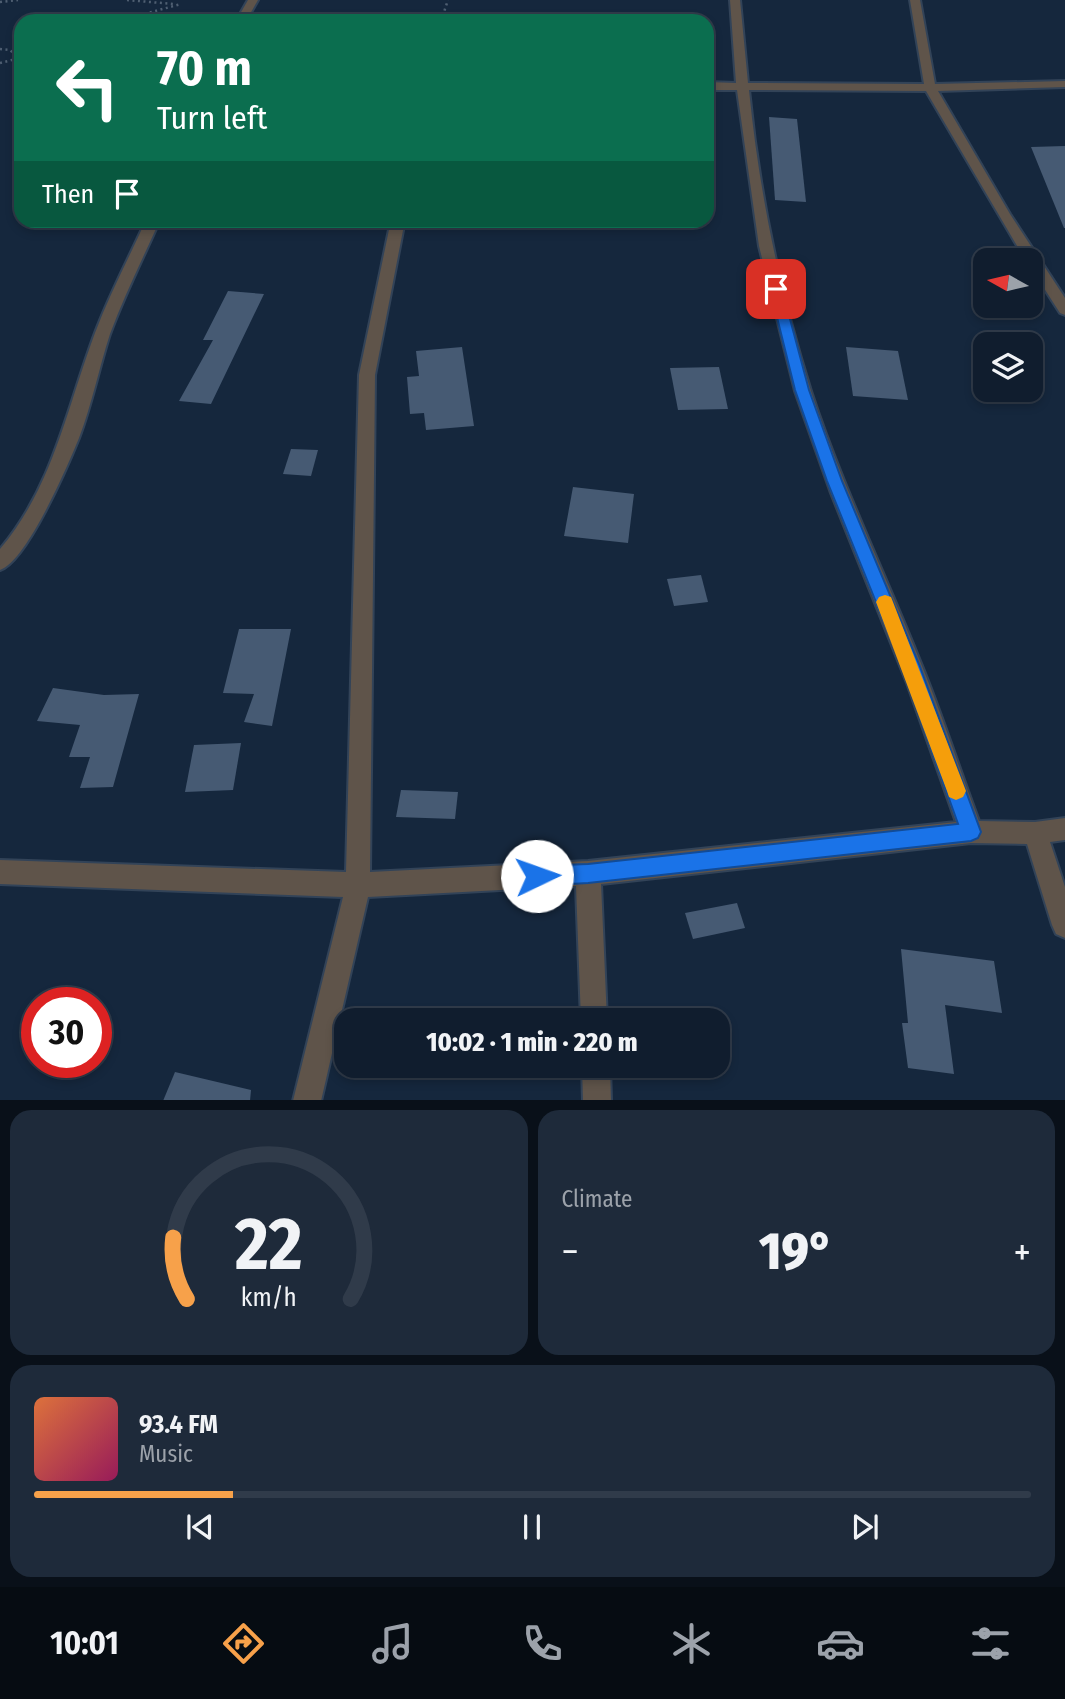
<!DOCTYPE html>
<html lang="en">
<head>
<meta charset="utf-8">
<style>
  body { margin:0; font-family:"Fira Sans Condensed",sans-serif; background:#1e2a3a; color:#f1f3f6; height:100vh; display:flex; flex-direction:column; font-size:26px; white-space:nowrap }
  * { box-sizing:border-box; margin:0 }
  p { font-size:23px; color:#9ca2aa }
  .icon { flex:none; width:38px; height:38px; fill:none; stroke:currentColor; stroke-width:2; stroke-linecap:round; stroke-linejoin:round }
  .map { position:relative; height:1100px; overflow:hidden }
  .details { display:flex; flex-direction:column; gap:10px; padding:10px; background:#091019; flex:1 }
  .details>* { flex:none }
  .top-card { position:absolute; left:14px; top:14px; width:700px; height:214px; border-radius:21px; box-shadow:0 4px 10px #0003,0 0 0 2px #303b4a; background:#0b6e4f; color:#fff; overflow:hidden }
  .needle { width:46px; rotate:278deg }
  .controls { position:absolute; left:973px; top:248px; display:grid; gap:14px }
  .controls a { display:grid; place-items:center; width:70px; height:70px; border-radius:14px; background:#101d2e; box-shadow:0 4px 10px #0003,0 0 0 2px #303b4a; font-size:35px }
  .speed { position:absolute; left:21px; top:987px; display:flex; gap:14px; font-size:35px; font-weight:700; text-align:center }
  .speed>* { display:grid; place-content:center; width:91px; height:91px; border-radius:50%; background:#101d2e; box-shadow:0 4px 10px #0003,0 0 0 2px #303b4a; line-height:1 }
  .speed .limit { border:10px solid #d22; background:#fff; color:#111 }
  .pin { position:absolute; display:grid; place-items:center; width:60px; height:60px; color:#fff; margin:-30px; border-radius:14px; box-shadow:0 4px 10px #0006 }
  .me { position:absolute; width:77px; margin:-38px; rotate:87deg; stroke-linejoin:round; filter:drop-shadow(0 0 5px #0008) }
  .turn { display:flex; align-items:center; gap:24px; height:147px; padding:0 28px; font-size:32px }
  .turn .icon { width:91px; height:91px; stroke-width:2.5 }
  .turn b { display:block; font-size:49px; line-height:60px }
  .then { display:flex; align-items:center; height:66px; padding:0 28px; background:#0003; gap:14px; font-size:26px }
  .big { font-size:52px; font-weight:800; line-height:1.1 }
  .details .tile { flex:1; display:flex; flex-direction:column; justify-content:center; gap:10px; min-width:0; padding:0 24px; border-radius:21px; background:#1e2a3a }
  .details .dial { align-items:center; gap:0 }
  .dial svg { height:182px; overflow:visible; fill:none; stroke:#303b4a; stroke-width:7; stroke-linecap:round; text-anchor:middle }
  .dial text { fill:#f1f3f6; stroke:none }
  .song { display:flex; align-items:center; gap:21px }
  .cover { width:84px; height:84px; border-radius:10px; background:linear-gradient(135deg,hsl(20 70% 55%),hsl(330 70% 35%)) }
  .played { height:7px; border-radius:4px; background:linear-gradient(90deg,#f7a14a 20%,#303b4a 20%) }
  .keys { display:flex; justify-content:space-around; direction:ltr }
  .heat { display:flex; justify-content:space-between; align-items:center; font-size:38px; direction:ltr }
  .details .tiles { flex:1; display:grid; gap:10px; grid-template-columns:1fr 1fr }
  .tile:last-child { grid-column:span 2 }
  .trip { position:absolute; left:334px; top:1008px; width:396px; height:70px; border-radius:21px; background:#101d2e; box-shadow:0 4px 10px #0003,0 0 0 2px #303b4a; font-weight:800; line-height:70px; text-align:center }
  .menu { display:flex; height:112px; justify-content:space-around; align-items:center; background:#060c12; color:#9ca2aa }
  .menu .icon { width:49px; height:49px }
  .menu .selected { color:#f7a14a }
  .menu b { font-size:32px; color:#f1f3f6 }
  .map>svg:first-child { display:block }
  .building { fill:#465a73 }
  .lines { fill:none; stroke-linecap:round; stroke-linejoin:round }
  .minor-casing { stroke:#324358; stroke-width:4 }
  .path { stroke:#4f5f72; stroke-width:2.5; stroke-dasharray:2 3.5; stroke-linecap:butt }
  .minor { fill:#5f544a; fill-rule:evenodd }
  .route { fill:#1a73e8; stroke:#114b97; stroke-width:2 }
  .slow { fill:#f59e0b }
</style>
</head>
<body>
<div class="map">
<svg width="1065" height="1101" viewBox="0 0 1065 1101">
  <rect width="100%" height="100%" fill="#15273d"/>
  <g class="building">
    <path d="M 769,117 L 797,119 L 806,202 L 775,200 Z"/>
    <path d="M 1065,146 L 1065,228 L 1064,228 L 1031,147 Z"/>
    <path d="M 228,291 L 264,294 L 211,404 L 179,401 L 213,340 L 203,340 Z"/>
    <path d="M 462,347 L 474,426 L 426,430 L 424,413 L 410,414 L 407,377 L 419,376 L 416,351 Z"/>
    <path d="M 846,347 L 898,351 L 908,400 L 853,396 Z"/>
    <path d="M 719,367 L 728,409 L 678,410 L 670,368 Z"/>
    <path d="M 291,449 L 318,450 L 311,476 L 283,474 Z"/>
    <path d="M 573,487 L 634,494 L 628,543 L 564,536 Z"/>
    <path d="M 701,575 L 708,602 L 674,606 L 667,579 Z"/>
    <path d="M 239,629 L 291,629 L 272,726 L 244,722 L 254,694 L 223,693 Z"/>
    <path d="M 53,688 L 104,695 L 139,694 L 113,787 L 80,788 L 90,757 L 69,757 L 80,725 L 37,721 Z"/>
    <path d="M 241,743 L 233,790 L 185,792 L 194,745 Z"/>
    <path d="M 401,790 L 458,792 L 455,819 L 396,817 Z"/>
    <path d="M 737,903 L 745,928 L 693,939 L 685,913 Z"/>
    <path d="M 901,949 L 994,961 L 1002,1013 L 945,1005 L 954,1074 L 908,1068 L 902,1023 L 908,1023 Z"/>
    <path d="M 175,1072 L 251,1090 L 250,1101 L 163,1101 Z"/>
  </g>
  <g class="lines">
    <defs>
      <g id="minor">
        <path d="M 248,0 L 258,0 L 246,21 L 236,21 Z"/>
        <path d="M 730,0 L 740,0 L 748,83 L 924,84 L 910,0 L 920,0 L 935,84 L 1065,81 L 1065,87 L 938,91 L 1010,214 L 1065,298 L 1065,315 L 1060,313 L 1031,268 L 1031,261 L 1026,261 L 926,91 L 749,90 C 759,192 780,293 811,391 C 841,483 884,571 920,661 C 942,714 959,768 979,821 L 1035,822 L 1065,818 L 1065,840 L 1050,842 L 1065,887 L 1065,938 L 1056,934 L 1052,925 L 1027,844 L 971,843 L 601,884 L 607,1020 L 581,1020 L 576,886 L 368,897 L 321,1101 L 293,1101 L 343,897 L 0,884 L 0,860 L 346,872 L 359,375 L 391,220 L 405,220 L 375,375 L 370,872 L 588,861 L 956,822 L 907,683 L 831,493 L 795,391 L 759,246 L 737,90 L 707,90 L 707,82 L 736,83 Z"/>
        <path d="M 146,220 L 160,220 C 143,258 124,296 110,334 C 99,368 92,404 79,438 C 68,465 27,561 0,570 L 0,549 C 53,487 67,407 95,333 C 109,295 129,258 146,220 Z"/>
        <path d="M 582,1066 L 610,1066 L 611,1101 L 583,1101 Z"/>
      </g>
    </defs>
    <use href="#minor" class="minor-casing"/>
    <g class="path">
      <path d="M 127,0 L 173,4"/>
      <path d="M 0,2 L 18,0"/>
      <path d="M 118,21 L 181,4"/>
      <path d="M 441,21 L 448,0"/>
      <path d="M 0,49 L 10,50 L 21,60"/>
      <path d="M 0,63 L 20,58"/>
    </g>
    <use href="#minor" class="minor"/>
  </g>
  <path class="route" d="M 776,286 L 782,289 L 809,390 L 842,481 L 919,664 L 981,832 L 978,838 L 971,841 L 588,883 L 537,886 L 530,883 L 527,876 L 530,869 L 537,866 L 588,864 L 958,824 L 901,664 L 827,481 L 795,390 L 770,289 Z"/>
  <path class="slow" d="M 885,595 L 891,597 L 893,602 L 966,791 L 963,797 L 956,800 L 949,797 L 947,791 L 876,602 L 879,597 Z"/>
</svg>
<div class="controls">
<a><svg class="needle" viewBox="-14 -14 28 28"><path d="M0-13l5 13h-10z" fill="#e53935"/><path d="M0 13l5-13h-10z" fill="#9ca2aa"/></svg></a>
<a><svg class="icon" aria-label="layers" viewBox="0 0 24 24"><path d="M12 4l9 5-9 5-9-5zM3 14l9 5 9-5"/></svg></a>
</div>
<div class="speed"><div class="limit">30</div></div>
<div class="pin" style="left:776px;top:289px;background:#d93025"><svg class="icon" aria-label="arrive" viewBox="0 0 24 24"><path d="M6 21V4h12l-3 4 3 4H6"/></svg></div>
<svg class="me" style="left:537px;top:876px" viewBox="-20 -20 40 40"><circle r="19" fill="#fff"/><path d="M0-13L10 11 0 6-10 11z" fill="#1a73e8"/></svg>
<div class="trip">10:02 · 1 min · 220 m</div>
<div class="top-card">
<div class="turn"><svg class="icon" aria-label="left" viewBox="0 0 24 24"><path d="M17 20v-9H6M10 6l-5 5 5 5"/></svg><div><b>70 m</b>Turn left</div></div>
<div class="then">Then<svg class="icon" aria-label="arrive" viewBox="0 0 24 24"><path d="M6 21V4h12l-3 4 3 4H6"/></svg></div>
</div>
</div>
<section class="details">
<div class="tiles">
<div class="tile dial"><svg viewBox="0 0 100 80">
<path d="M14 69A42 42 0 1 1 86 69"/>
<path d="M14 69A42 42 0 0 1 8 42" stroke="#f7a14a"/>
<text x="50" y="56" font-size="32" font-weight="700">22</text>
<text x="50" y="72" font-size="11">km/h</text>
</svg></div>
<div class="tile"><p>Climate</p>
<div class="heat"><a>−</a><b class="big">19°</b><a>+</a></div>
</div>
<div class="tile">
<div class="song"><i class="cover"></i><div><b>93.4 FM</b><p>Music</p></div></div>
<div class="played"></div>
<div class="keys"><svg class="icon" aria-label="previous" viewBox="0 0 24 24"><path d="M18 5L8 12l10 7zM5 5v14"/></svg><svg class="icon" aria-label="pause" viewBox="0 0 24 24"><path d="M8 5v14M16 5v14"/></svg><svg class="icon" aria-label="next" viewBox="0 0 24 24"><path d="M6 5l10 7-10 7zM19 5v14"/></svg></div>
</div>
</div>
</section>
<nav class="menu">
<b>10:01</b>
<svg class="icon selected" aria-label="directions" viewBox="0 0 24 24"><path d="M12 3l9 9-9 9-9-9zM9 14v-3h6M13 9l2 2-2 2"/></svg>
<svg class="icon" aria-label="music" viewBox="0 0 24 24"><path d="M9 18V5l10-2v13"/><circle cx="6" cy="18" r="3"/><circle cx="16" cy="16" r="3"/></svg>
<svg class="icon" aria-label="phone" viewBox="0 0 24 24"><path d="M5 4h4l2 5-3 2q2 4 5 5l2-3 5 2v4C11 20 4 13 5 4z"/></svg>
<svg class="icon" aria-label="climate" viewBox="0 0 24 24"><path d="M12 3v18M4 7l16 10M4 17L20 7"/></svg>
<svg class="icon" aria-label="car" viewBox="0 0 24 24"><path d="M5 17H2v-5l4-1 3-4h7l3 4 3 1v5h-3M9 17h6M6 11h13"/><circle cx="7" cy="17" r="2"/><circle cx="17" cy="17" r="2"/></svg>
<svg class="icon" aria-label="filters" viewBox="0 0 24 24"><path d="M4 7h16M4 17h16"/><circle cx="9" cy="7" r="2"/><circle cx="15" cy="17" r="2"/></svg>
</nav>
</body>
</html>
